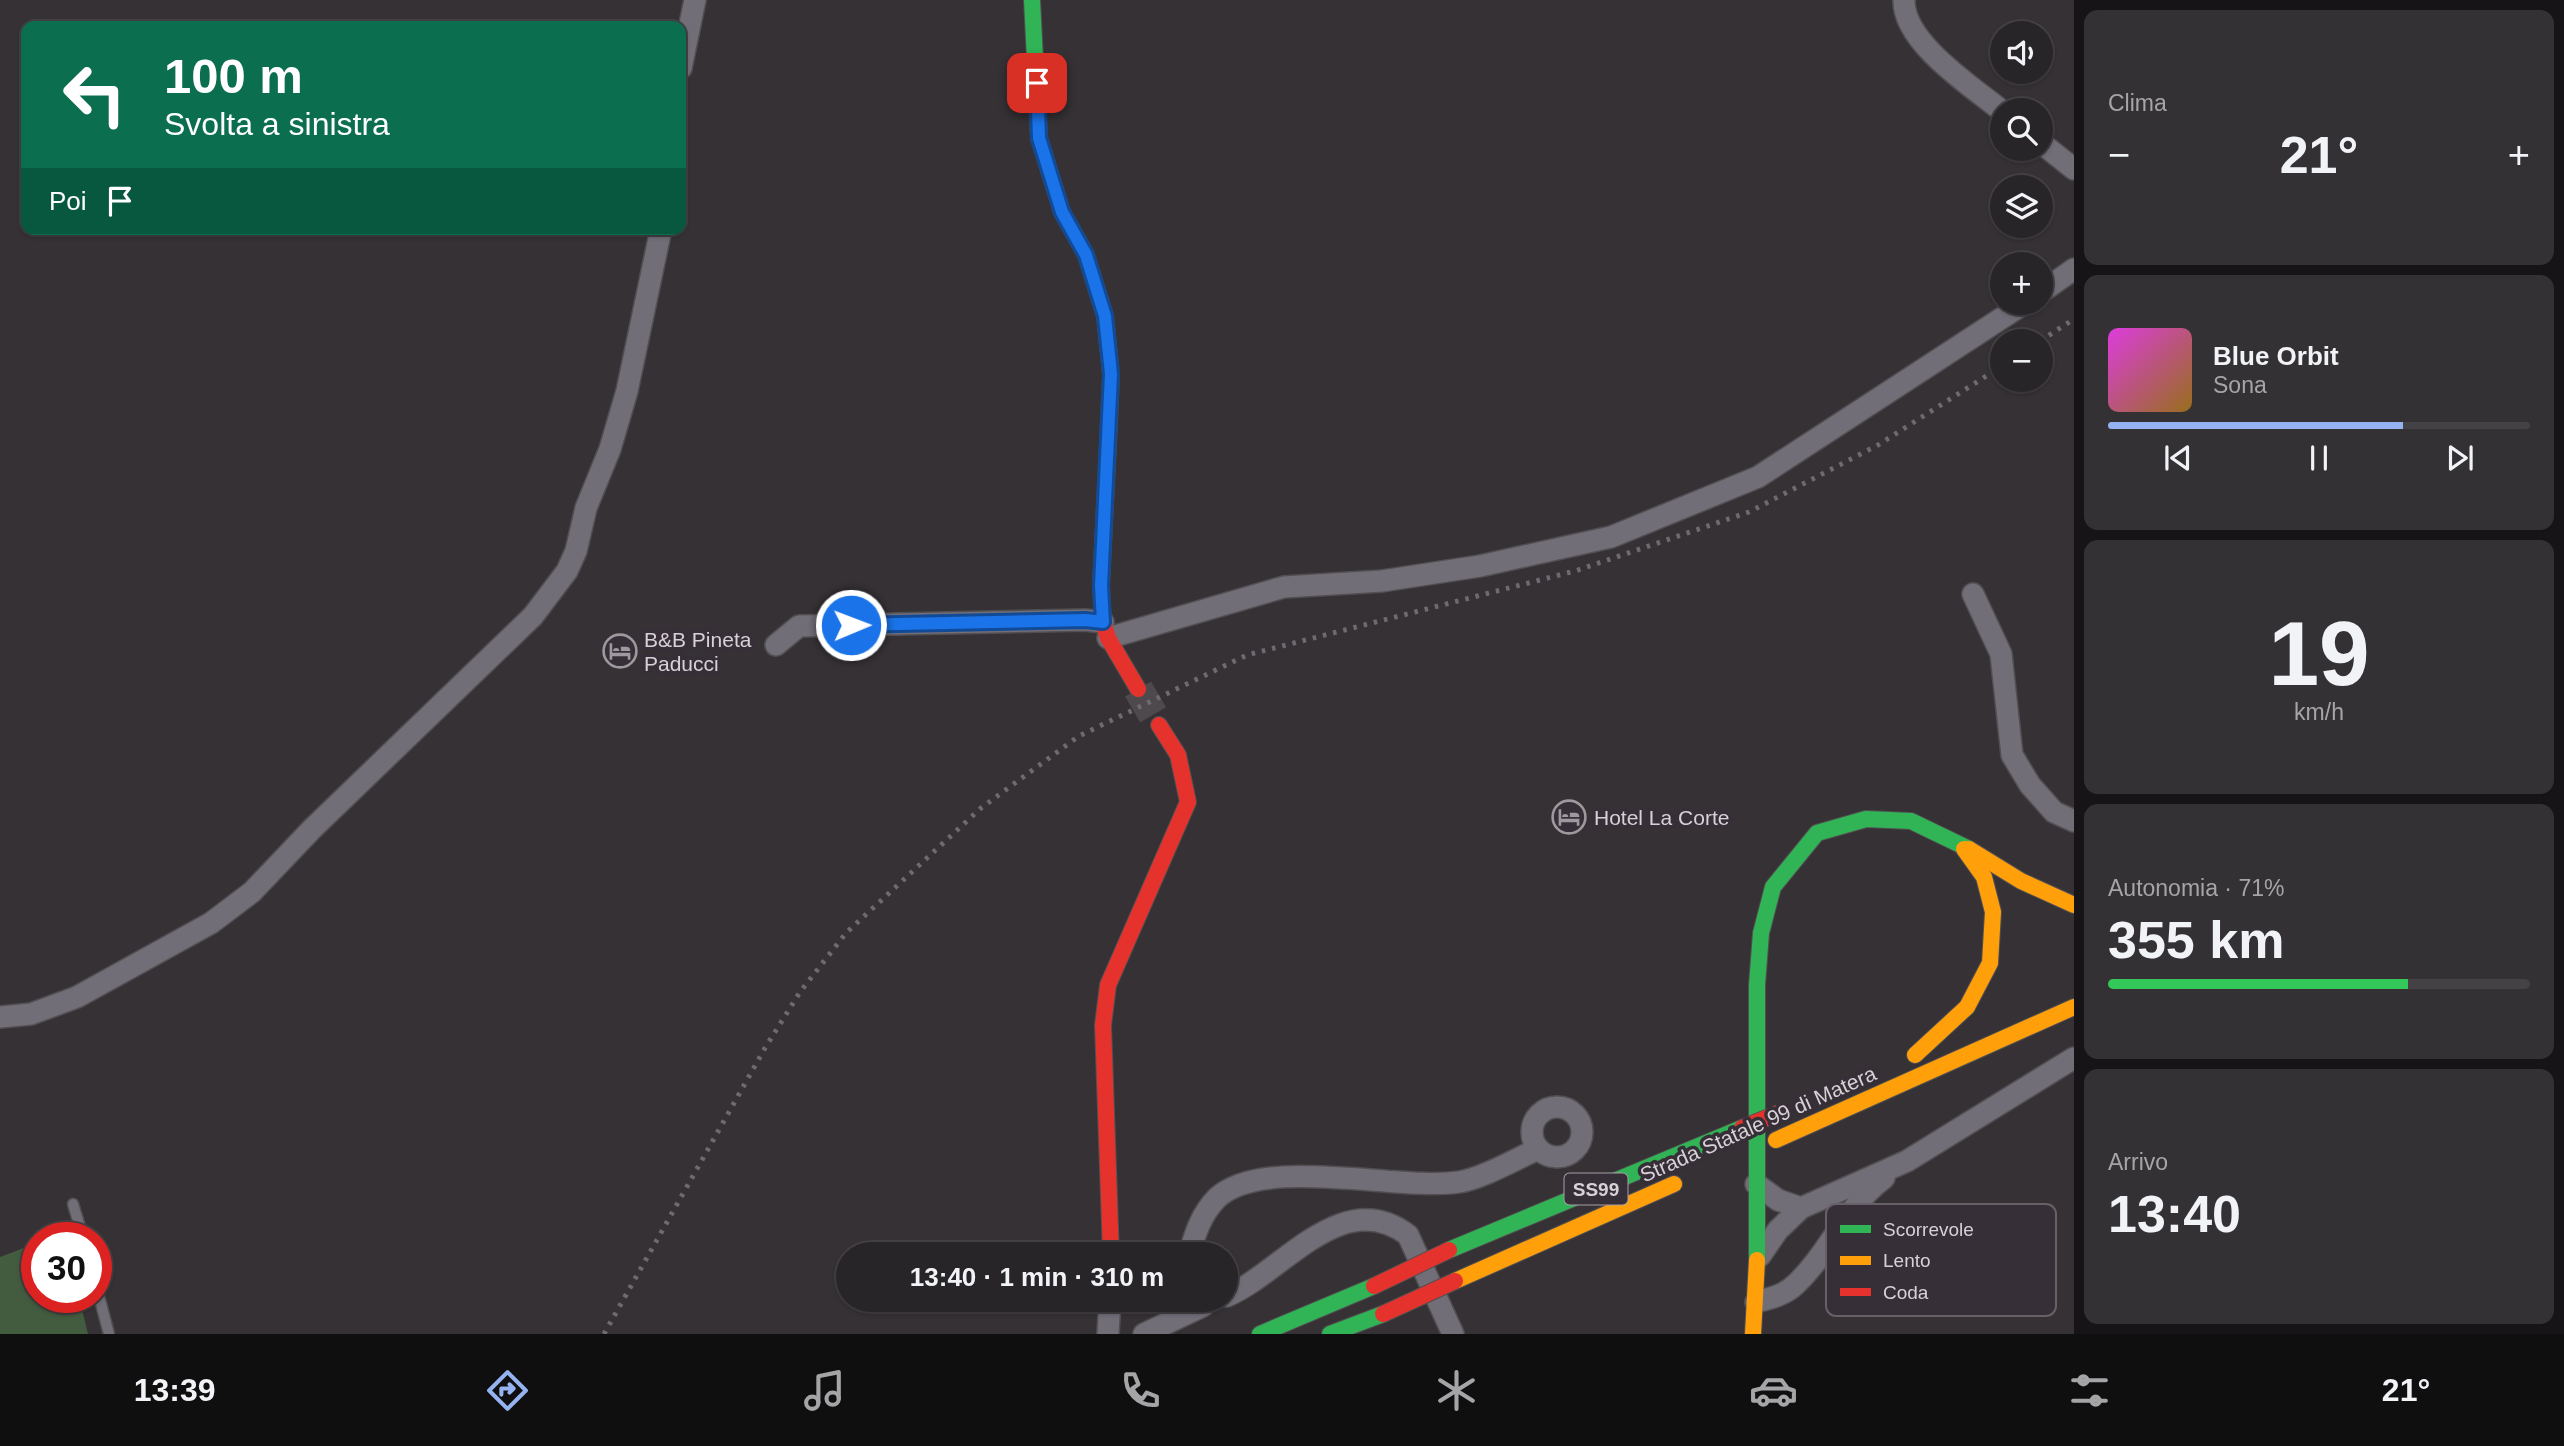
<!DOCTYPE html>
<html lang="it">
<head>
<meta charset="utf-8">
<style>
  body { margin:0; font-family:Helvetica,sans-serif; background:#343134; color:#f1f3f6; height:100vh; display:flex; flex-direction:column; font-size:26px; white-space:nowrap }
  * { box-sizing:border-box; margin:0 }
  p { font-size:23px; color:#a5a5a8 }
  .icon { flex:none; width:38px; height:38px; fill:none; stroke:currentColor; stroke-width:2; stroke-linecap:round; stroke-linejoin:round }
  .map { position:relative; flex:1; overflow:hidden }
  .panel { display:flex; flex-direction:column; gap:10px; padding:10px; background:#161416; width:490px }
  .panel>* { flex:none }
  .top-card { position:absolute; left:21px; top:21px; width:665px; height:214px; border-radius:14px; box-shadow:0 2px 5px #0004,0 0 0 2px #444245; background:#0b6e4f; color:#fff; overflow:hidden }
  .controls { position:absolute; left:1990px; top:21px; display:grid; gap:14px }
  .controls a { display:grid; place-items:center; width:63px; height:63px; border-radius:50%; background:#282528; box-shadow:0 2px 5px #0004,0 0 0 2px #444245; font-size:35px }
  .speed { position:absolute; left:21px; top:1222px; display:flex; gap:14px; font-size:35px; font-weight:700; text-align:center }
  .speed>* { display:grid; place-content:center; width:91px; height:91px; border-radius:50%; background:#282528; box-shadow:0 2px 5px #0004,0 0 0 2px #444245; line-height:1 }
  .speed .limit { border:10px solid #d22; background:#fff; color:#111 }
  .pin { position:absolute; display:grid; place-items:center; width:60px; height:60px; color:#fff; margin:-30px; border-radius:14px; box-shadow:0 4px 10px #0006 }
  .me { position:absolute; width:77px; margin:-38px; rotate:89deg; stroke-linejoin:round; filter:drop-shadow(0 0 5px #0008) }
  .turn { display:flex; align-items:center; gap:24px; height:147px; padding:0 28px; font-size:32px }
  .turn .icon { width:91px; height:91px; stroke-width:2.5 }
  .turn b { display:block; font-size:49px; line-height:60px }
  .then { display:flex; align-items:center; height:66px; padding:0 28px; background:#0003; gap:14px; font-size:26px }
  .big { font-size:52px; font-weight:800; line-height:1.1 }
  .panel .tile { flex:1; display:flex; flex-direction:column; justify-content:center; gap:10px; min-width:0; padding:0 24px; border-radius:14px; background:#343134 }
  .panel .dial { align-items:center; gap:0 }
  .dial b { font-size:91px; line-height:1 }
  .song { display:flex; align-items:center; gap:21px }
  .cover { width:84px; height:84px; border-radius:10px; background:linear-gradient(135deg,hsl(300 70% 55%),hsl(40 70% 35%)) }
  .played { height:7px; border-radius:4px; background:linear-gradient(90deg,#95b2f1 70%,#444245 70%) }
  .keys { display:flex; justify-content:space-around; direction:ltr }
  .heat { display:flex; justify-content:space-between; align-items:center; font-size:38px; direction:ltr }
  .charge { height:10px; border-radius:5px; background:linear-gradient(90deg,#34c759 71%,#444245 0) }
  .trip { position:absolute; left:836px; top:1242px; width:402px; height:70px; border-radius:35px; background:#282528; box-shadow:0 2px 5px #0004,0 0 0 2px #444245; font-weight:800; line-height:70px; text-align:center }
  .menu { display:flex; height:112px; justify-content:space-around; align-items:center; background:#100f10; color:#a5a5a8 }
  .menu .icon { width:49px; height:49px }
  .menu .selected { color:#95b2f1 }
  .menu b { font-size:32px; color:#f1f3f6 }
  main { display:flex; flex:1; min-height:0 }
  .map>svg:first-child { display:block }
  .green { fill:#435c3f }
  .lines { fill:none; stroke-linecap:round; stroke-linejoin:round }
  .secondary-tunnel { stroke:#4d494d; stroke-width:30; stroke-dasharray:30 15; stroke-linecap:butt }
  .lane-casing { stroke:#514f51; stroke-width:13 }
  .street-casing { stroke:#514f51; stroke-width:24 }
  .fast-casing { stroke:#514f51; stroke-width:18 }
  .slow-casing { stroke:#514f51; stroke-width:18 }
  .jam-casing { stroke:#514f51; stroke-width:18 }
  .lane { stroke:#716e78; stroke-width:10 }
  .street { stroke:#716e78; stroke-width:21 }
  .fast { stroke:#30b455; stroke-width:16 }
  .slow { stroke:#ff9f0a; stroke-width:16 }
  .jam { stroke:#e5322d; stroke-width:16 }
  .rail { stroke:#6d6b70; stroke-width:5; stroke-dasharray:3.5 7; stroke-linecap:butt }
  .jam-bridge-casing { stroke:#514f51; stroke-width:18; stroke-linecap:butt }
  .jam-bridge { stroke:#e5322d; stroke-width:16 }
  .route-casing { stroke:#114b97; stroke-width:18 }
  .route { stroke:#1a73e8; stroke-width:12 }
  .labels { text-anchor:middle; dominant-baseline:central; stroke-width:7; stroke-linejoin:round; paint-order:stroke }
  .shield { fill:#372f37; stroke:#a7a0a6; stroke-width:2 }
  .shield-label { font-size:19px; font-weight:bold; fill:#d7d1d6 }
  .poi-label { font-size:21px; fill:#d7d1d6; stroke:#372f37; text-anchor:start }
  .street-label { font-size:21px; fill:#d7d1d6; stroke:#372f37 }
  .key { fill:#372f37; stroke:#676067; stroke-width:2 }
  .key-label { font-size:19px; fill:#d7d1d6 }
</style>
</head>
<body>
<main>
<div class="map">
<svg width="2074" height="1334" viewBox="0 0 2074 1334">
  <rect width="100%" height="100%" fill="#353135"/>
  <path class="green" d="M 37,1243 L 37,1297 L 79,1297 L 88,1334 L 0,1334 L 0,1257 Z"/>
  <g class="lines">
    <path class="secondary-tunnel" d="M 1138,689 L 1159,725"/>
    <defs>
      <g id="lane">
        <path d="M 73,1204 L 83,1237"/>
        <path d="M 96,1285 L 109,1334"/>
      </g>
      <g id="street">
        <path d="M 1904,0 C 1903,42 1971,86 2002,111"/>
        <path d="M 681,68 L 695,0"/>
        <path d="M 2040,142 L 2074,169"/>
        <path d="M 2040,293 L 2074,269"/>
        <path d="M 1973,594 L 2001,654 L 2012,755 L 2030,785 L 2054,812 L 2074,821"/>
        <path d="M 1108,638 L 1284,587 L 1382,581 L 1480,566 L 1611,537 L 1758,477 L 2025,303"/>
        <path d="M 776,645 L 799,626 L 1085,620 L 1103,622"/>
        <path d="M 0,1017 L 31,1014 L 77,997 L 211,923 L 252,892 L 312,829 L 533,616 L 567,571 L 576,551 L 586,508 L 610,449 L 627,391 L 661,229"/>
        <circle cx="1557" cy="1132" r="25"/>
        <path d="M 1756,1184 L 1778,1200 L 1801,1208"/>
        <path d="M 1189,1255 C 1195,1234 1201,1214 1217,1198 C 1263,1155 1398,1191 1459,1182 C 1481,1179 1516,1159 1538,1149"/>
        <path d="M 1760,1256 L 1778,1230 L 1801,1208 L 1907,1161 L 2074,1058"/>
        <path d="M 1227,1296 C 1283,1272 1342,1185 1408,1235 L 1453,1334"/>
        <path d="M 1756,1302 C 1771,1298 1785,1295 1796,1284 C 1830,1252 1846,1206 1884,1178"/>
        <path d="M 1108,1334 L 1110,1300"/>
        <path d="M 1144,1334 L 1203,1306"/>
      </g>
      <g id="fast">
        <path d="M 1032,0 L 1039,138 L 1062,212 L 1086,255 L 1105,316 L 1111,375 L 1109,425"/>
        <path d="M 1449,1250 L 1742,1128"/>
        <path d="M 1757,1260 L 1757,985 L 1761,933 L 1773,887 L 1817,833 L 1866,819 L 1911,821 L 1969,849"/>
        <path d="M 1260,1334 L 1374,1286"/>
        <path d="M 1330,1334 L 1383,1314"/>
      </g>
      <g id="slow">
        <path d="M 1969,849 L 2021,881 L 2074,905"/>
        <path d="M 1915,1055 L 1967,1007 L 1990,963 L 1993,912 L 1984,877 L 1964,849"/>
        <path d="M 1776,1140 L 2074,1007"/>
        <path d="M 1455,1281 L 1674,1184"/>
        <path d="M 1753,1334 L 1757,1260"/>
      </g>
      <g id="jam">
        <path d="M 1109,425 L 1101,586 L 1103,622 L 1108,638 L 1138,689"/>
        <path d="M 1111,1255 L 1103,1025 L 1108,985 L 1188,802 L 1178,755 L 1159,725"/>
      </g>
    </defs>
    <use href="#lane" class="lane-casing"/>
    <use href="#street" class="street-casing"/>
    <use href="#fast" class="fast-casing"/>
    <use href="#slow" class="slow-casing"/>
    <use href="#jam" class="jam-casing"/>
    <use href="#lane" class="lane"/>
    <use href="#street" class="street"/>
    <use href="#fast" class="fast"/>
    <use href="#slow" class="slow"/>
    <use href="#jam" class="jam"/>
    <g class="rail">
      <path d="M 2040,341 L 2074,319"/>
      <path d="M 604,1334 L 765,1048 L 800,992 L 846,933 L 981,808 L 1079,736 L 1247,655 L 1575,571 L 1749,512 L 1878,445 L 2002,366"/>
    </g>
    <defs>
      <g id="jam-bridge">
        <path d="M 1742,1128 L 1779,1113"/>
        <path d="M 1374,1286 L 1449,1250"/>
        <path d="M 1383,1314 L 1455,1281"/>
      </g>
    </defs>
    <use href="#jam-bridge" class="jam-bridge-casing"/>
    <use href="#jam-bridge" class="jam-bridge"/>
  </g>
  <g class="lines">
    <defs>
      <path id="route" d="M 851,625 L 1085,620 L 1103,622 L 1101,586 L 1111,374 L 1105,316 L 1086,255 L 1062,212 L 1039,138 L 1037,83"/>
    </defs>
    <use href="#route" class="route-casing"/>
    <use href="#route" class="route"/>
  </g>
  <defs>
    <symbol id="hotel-ring" viewBox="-11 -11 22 22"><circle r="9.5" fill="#372f37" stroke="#9e999e" stroke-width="1.5"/><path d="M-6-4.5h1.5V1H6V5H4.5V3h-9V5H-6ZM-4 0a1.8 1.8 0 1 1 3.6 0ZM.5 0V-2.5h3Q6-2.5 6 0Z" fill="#9e999e"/></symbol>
  </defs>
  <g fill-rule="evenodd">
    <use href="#hotel-ring" x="601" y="632" width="38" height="38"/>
    <use href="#hotel-ring" x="1550" y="798" width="38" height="38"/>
  </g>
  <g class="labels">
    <rect class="shield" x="1564.5" y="1173.5" width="63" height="31" rx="5"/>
    <g class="shield-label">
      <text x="1596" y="1189">SS99</text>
    </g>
    <g class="poi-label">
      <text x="644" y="639">B&amp;B Pineta<tspan x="644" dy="24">Paducci</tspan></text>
      <text x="1594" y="817">Hotel La Corte</text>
    </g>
    <g class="street-label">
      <text transform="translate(1758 1124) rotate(-24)">Strada Statale 99 di Matera</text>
    </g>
  </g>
  <rect x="1826" y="1204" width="230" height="112" rx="10" class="key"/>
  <rect x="1840" y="1225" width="31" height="8" fill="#30b455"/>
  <rect x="1840" y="1256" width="31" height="9" fill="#ff9f0a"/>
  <rect x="1840" y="1288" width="31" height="8" fill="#e5322d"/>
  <g class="key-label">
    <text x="1883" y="1236">Scorrevole</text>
    <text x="1883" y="1267">Lento</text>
    <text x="1883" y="1299">Coda</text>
  </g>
</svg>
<div class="controls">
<a><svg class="icon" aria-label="sound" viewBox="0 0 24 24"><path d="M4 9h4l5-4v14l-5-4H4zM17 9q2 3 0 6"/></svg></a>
<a><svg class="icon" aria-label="search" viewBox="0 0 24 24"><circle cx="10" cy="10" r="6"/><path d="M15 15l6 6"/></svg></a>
<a><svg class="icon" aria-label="layers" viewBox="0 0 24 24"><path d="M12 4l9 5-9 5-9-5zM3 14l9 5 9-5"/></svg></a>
<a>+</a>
<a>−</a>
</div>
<div class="speed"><div class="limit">30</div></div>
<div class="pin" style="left:1037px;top:83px;background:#d93025"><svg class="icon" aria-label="arrive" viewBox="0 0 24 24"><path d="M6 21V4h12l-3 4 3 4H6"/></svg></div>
<svg class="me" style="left:851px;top:625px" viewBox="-20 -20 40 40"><circle r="17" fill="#1a73e8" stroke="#fff" stroke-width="3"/><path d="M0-11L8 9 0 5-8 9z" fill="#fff"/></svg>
<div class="trip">13:40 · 1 min · 310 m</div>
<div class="top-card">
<div class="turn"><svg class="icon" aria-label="left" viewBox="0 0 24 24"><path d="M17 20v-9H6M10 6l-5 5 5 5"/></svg><div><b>100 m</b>Svolta a sinistra</div></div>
<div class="then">Poi<svg class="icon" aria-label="arrive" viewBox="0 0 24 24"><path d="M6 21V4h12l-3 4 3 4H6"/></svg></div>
</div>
</div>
<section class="panel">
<div class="tile"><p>Clima</p>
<div class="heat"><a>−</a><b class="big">21°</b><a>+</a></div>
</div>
<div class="tile">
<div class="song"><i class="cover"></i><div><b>Blue Orbit</b><p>Sona</p></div></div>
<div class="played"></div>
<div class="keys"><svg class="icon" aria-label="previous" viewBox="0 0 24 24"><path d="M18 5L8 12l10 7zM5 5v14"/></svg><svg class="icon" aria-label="pause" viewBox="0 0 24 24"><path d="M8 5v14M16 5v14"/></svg><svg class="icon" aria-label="next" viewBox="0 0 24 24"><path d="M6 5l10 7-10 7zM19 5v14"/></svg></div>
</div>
<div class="tile dial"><b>19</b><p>km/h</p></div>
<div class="tile"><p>Autonomia · 71%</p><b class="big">355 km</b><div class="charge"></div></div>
<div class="tile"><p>Arrivo</p><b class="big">13:40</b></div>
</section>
</main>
<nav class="menu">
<b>13:39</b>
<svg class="icon selected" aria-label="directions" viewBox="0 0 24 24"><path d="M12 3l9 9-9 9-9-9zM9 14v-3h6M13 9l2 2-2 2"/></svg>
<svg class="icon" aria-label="music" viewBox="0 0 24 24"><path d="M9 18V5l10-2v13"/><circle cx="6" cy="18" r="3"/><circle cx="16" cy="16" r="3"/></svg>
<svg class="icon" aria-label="phone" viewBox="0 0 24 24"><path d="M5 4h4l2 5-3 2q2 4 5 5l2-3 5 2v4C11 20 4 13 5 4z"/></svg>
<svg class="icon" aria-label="climate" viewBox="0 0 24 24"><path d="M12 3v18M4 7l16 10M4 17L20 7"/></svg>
<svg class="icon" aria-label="car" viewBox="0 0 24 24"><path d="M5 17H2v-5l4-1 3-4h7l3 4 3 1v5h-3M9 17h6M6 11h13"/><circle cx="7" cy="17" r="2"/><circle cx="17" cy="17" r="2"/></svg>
<svg class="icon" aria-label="filters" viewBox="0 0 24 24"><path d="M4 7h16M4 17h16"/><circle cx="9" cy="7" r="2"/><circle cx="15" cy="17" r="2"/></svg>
<b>21°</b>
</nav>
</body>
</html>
